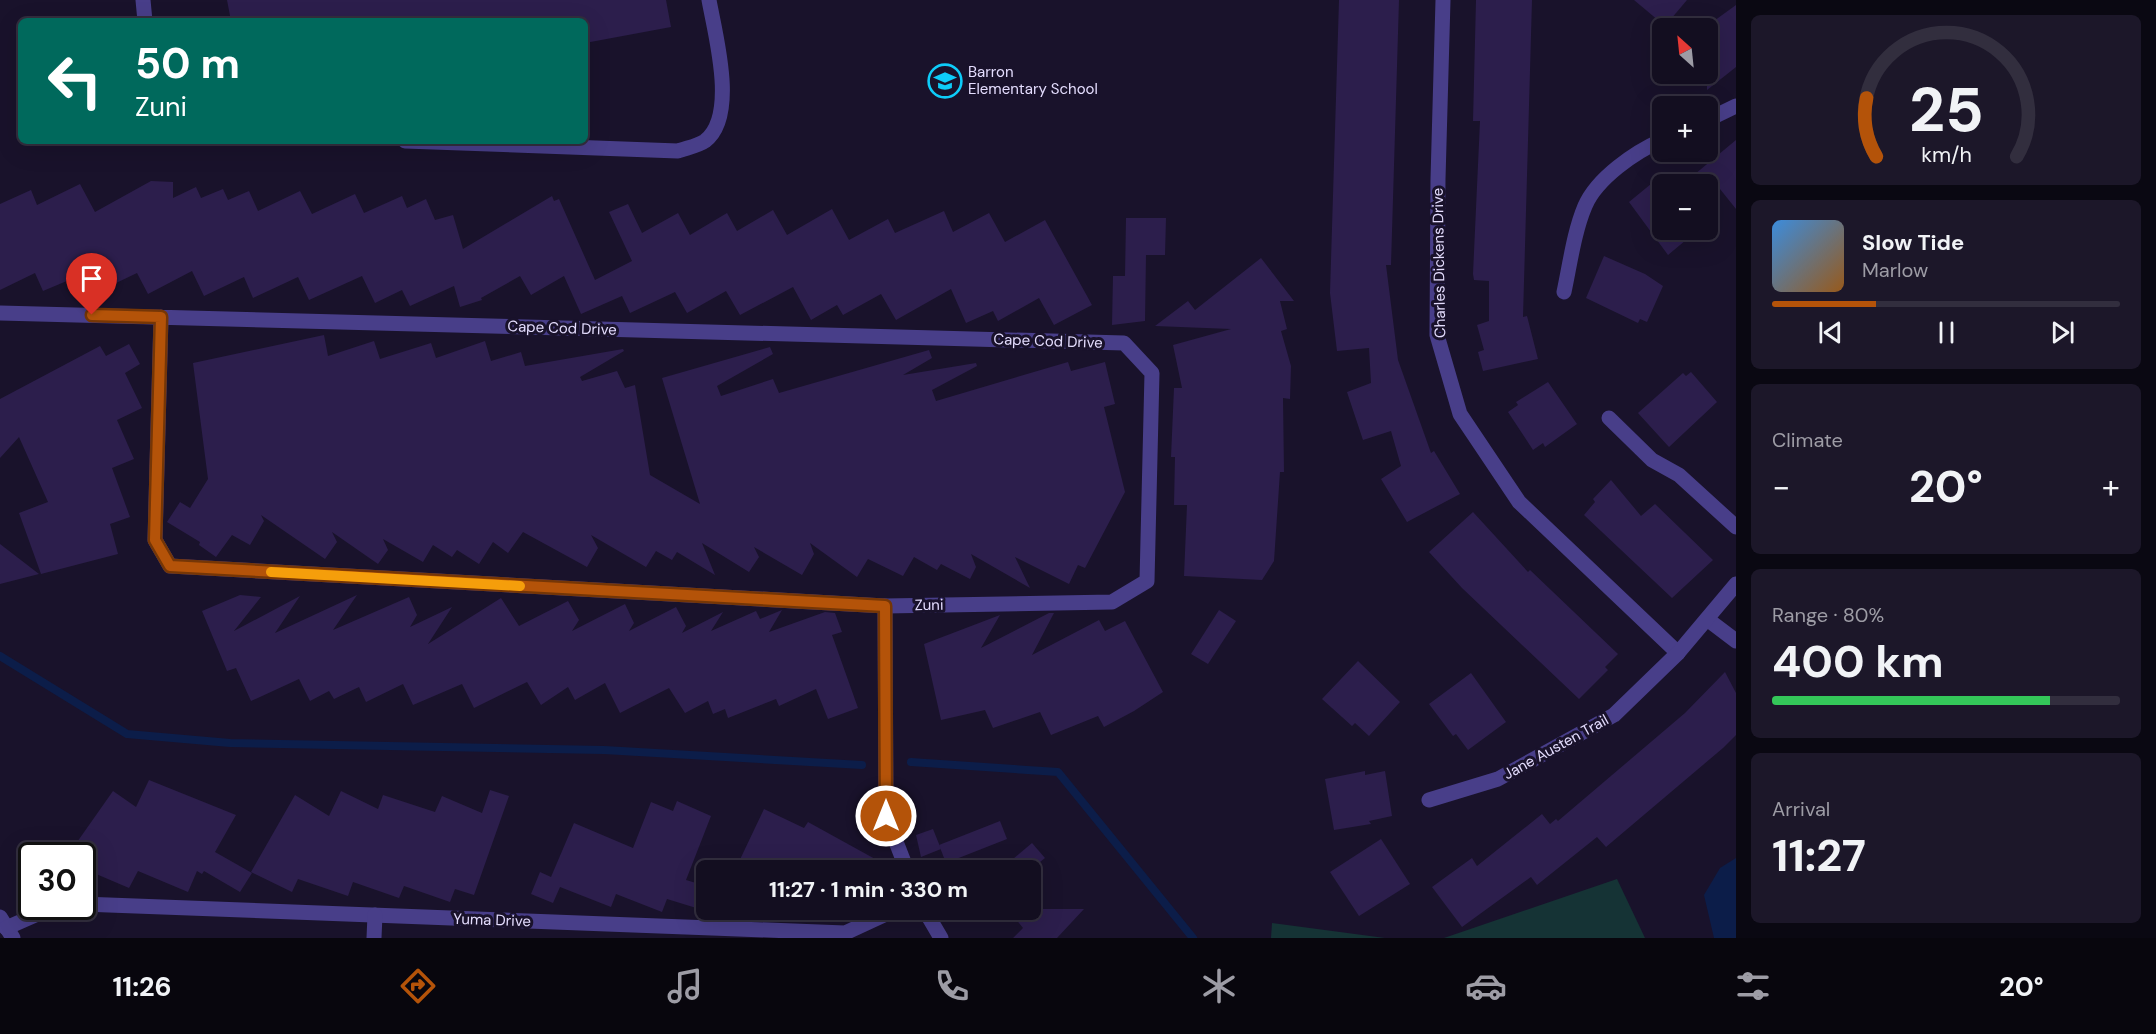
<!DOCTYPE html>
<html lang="en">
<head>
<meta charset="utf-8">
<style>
  body { margin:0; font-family:"DM Sans",sans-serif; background:#1c1729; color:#f1f3f6; height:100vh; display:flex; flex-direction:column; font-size:22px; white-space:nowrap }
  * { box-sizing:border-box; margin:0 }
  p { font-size:20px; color:#9d9ca5 }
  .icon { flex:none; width:33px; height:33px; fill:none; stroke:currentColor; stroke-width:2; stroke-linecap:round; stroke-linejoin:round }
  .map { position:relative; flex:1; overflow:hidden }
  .panel { display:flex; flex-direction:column; gap:15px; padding:15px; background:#0a0812; width:420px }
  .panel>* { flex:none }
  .top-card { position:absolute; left:18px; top:18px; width:570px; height:126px; border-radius:9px; box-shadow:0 6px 24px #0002,0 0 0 2px #322e3e; background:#00695c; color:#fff; overflow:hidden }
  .needle { width:39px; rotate:333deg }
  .fabs { position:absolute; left:1652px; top:18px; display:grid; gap:12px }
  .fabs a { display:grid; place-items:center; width:66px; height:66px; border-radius:9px; background:#130e20; box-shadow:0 6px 24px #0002,0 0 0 2px #322e3e; font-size:30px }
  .speed { position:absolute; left:18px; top:842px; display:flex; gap:12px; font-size:30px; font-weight:700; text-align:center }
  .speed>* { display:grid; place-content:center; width:78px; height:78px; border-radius:50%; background:#130e20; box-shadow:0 6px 24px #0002,0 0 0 2px #322e3e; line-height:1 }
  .speed .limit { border:3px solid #111; border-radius:9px; background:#fff; color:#111 }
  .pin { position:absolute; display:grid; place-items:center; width:51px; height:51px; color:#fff; margin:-62px -26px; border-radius:50% 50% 50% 0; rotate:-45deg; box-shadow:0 0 6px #0007 }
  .pin .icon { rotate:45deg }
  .me { position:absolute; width:66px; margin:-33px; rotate:0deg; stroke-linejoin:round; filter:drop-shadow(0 0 4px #0008) }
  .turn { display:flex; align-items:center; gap:21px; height:126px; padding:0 18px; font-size:27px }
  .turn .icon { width:78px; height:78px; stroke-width:2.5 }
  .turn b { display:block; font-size:42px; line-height:51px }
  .big { font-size:45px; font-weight:700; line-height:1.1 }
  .panel .widget { flex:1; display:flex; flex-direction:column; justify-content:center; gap:9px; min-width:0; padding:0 21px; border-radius:9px; background:#1c1729 }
  .panel .dial { align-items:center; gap:0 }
  .dial svg { height:156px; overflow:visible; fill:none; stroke:#322e3e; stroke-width:7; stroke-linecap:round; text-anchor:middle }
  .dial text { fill:#f1f3f6; stroke:none }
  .song { display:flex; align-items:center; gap:18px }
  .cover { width:72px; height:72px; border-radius:9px; background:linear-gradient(135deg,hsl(210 70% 55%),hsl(30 70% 35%)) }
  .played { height:6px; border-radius:3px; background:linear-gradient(90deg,#b45309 30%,#322e3e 30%) }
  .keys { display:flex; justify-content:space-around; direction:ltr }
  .heat { display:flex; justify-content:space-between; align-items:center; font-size:33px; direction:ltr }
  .charge { height:9px; border-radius:4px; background:linear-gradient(90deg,#34c759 80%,#322e3e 0) }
  .trip { position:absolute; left:696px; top:860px; width:345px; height:60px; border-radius:9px; background:#130e20; box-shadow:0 6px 24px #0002,0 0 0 2px #322e3e; font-weight:700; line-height:60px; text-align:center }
  .dock { display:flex; height:96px; justify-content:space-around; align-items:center; background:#08060d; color:#9d9ca5 }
  .dock .icon { width:42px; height:42px }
  .dock .active { color:#b45309 }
  .dock b { font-size:27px; color:#f1f3f6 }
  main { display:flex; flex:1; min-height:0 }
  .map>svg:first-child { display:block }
  .green { fill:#153335 }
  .water { fill:#0c1d49 }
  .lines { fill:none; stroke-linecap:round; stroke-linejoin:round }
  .stream { stroke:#0c1d49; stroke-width:8 }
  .building { fill:#2c1e4c }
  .minor { stroke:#483e89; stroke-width:15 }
  .route-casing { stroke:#753606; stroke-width:15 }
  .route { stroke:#b45309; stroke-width:10 }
  .slow { stroke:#f59e0b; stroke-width:10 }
  .labels { text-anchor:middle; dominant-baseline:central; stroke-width:6; stroke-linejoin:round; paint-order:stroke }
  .poi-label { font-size:15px; fill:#e4ddfe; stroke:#19122b; text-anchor:start }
  .street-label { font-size:15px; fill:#e4ddfe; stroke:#19122b }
</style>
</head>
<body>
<main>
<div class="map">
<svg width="1736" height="938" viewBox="0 0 1736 938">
  <rect width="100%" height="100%" fill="#19122b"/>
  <g class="green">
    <path d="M 1617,879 L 1645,938 L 1444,938 Z"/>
    <path d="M 1272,923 L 1385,938 L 1271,938 Z"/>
  </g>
  <path class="water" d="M 1736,858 L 1736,938 L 1714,938 L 1704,895 L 1720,868 Z"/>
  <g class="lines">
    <g class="stream">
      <path d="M 0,656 L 127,734 L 230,743 L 604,750 L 862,765"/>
      <path d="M 911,762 L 1058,772 L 1193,938"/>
    </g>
  </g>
  <g class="building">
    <path d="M 227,0 L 666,0 L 671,27 L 585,43 L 585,21 L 231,21 Z"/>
    <path d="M 1339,0 L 1399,0 L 1391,265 L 1386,265 L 1398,360 L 1431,453 L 1434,451 L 1460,494 L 1407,522 L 1381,479 L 1401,466 L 1391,431 L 1363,440 L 1347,392 L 1371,383 L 1369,348 L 1337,351 L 1330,293 Z"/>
    <path d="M 1476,0 L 1532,0 L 1523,317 L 1527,316 L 1538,359 L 1483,371 L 1478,352 L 1484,350 L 1477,325 L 1489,321 L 1489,281 L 1474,280 L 1473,274 L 1480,121 L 1473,121 Z"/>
    <path d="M 1634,0 L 1687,0 L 1665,26 Z"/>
    <path d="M 1736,5 L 1736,67 L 1707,90 L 1707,26 Z"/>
    <path d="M 1736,140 L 1736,209 L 1716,184 L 1683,184 Z"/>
    <path d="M 1662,175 L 1662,230 L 1698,230 L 1668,255 L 1629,202 Z"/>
    <path d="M 151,181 L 173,182 L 173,198 L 196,187 L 201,198 L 223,189 L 228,200 L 249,191 L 258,211 L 300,191 L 312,214 L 355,194 L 364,213 L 402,196 L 407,208 L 426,199 L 435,220 L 453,215 L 463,249 L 552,196 L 554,201 L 559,199 L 595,280 L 632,261 L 609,212 L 628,204 L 642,233 L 678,213 L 690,235 L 727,213 L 737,231 L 773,210 L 787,235 L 832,209 L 849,240 L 888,219 L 895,233 L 944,211 L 953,232 L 989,213 L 1005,242 L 1045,220 L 1092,305 L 1054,325 L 1039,298 L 998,321 L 993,311 L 966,323 L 951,289 L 896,320 L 881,294 L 843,315 L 837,305 L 811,320 L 793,287 L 740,315 L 726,291 L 687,313 L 675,292 L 630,313 L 622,296 L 581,314 L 564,276 L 531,295 L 520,276 L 481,298 L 482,300 L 460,307 L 454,286 L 410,306 L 402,290 L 375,303 L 362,276 L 309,300 L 298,277 L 253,298 L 244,277 L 204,296 L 192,271 L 148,294 L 137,273 L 91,295 L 81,275 L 43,291 L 35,273 L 0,290 L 0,204 L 31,190 L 37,205 L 80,184 L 95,212 Z"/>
    <path d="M 1126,218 L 1166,218 L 1165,255 L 1146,255 L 1145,321 L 1112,325 L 1113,276 L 1125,276 Z"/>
    <path d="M 1604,256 L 1645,274 L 1663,286 L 1647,322 L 1640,319 L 1638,323 L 1586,298 Z"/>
    <path d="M 1261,258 L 1294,301 L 1280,301 L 1287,329 L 1281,331 L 1291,366 L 1290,399 L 1283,398 L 1284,472 L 1280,472 L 1274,561 L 1262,580 L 1184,576 L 1187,505 L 1174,505 L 1175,457 L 1171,457 L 1174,388 L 1182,388 L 1173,345 L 1231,329 L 1155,326 L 1188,301 L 1195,310 Z"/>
    <path d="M 324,335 L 328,356 L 374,341 L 380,359 L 431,343 L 436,358 L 485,341 L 491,361 L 521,352 L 525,366 L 623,349 L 624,351 L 580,377 L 582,381 L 617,371 L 625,388 L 635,385 L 650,475 L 700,504 L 662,378 L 770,347 L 773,354 L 717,386 L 721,396 L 773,379 L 779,393 L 929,350 L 932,358 L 903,375 L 976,363 L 977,366 L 932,390 L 936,401 L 1068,362 L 1071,371 L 1105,362 L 1115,404 L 1104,407 L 1125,492 L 1085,568 L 1078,565 L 1069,584 L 1015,557 L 1030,588 L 971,554 L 976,567 L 970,579 L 941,564 L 937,570 L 914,557 L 903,576 L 868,559 L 857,577 L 810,543 L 814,554 L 802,575 L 754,547 L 759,557 L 749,572 L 702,543 L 715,575 L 677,552 L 672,560 L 656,551 L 646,567 L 591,535 L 598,548 L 587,567 L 523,532 L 508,553 L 493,542 L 479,564 L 457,550 L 452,557 L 433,545 L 423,562 L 383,539 L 388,550 L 378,564 L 332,532 L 337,542 L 325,559 L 261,515 L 264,521 L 250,545 L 232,535 L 216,557 L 199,545 L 200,542 L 167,522 L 180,502 L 190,508 L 208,479 L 193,363 Z"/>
    <path d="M 129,344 L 140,364 L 125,373 L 142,408 L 117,420 L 134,459 L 112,468 L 130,517 L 110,524 L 118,554 L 41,574 L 19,513 L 48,502 L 19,437 L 0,458 L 0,399 L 100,346 L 106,356 Z"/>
    <path d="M 1691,372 L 1717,402 L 1669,447 L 1638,413 L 1683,373 L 1686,376 Z"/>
    <path d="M 1548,382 L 1577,424 L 1545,447 L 1543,443 L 1533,450 L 1508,412 L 1518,405 L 1516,402 Z"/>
    <path d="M 1611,480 L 1641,516 L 1655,504 L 1713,560 L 1672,598 L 1584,515 L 1595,502 L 1593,499 Z"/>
    <path d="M 1473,512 L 1528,572 L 1530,570 L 1618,654 L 1605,667 L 1608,670 L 1579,699 L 1462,588 L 1429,552 Z"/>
    <path d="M 0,544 L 39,574 L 0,584 Z"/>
    <path d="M 240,595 L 261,597 L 234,631 L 300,596 L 275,633 L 357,595 L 333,630 L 409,597 L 417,615 L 410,627 L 452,607 L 428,644 L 501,598 L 519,626 L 568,601 L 579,620 L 572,631 L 625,604 L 634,623 L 629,631 L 676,607 L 686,626 L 682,633 L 723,612 L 711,631 L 756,611 L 760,619 L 782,610 L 769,632 L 825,612 L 835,613 L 842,632 L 832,635 L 858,708 L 828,719 L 816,689 L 779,706 L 776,699 L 728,718 L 725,709 L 713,714 L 708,701 L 685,713 L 669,688 L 620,713 L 605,683 L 575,700 L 568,687 L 541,705 L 527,682 L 474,708 L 462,684 L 413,705 L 403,684 L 366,702 L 359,687 L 334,699 L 329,691 L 310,701 L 299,679 L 251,701 L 236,668 L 227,671 L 202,611 Z"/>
    <path d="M 1219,610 L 1236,621 L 1208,664 L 1191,654 Z"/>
    <path d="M 1049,613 L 1054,613 L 1032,655 L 1099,620 L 1105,631 L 1125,621 L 1163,692 L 1134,711 L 1104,727 L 1098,716 L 1051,735 L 1040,712 L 993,728 L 985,710 L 941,720 L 924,644 L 1000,615 L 981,648 Z"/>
    <path d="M 1358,661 L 1400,702 L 1369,736 L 1355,723 L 1352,726 L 1322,699 Z"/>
    <path d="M 1725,672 L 1736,693 L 1736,735 L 1723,748 L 1606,847 L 1597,837 L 1537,885 L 1531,877 L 1462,927 L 1432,887 L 1472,858 L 1477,866 L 1542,814 L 1550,824 L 1556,819 L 1558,821 L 1685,713 Z"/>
    <path d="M 1471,673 L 1506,722 L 1468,750 L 1456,734 L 1453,736 L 1429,704 Z"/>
    <path d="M 1365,771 L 1365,775 L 1385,771 L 1392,816 L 1369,821 L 1371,824 L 1334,830 L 1325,779 Z"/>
    <path d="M 149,780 L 236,815 L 215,852 L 252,873 L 240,892 L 204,871 L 202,874 L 197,871 L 188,892 L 138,871 L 129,888 L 82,868 L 82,855 L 68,855 L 113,791 L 136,807 Z"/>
    <path d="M 490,790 L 509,796 L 474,895 L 455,889 L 450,902 L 404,886 L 399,898 L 353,882 L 348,896 L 298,879 L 292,892 L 251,872 L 295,795 L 329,816 L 341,791 L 378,809 L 383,795 L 435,812 L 442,796 L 482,813 Z"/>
    <path d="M 677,801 L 711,816 L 686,880 L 706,886 L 706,911 L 667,899 L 662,912 L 616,894 L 611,907 L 560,887 L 553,903 L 531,894 L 540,872 L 551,877 L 574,823 L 633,848 L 651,802 L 673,811 Z"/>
    <path d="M 764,809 L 804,828 L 808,822 L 895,870 L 735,870 Z"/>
    <path d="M 1000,821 L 1007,839 L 946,863 L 939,845 Z"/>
    <path d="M 933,829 L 941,849 L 921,857 L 916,835 Z"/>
    <path d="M 1381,839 L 1410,884 L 1359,916 L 1330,872 Z"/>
    <path d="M 1032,843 L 1045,858 L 1030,870 L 1000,870 Z"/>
    <path d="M 1008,909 L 1084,909 L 1057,938 L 1013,938 L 1023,928 Z"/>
  </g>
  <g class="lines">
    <g class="minor">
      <path d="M 143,0 L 145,21"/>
      <path d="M 1443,0 L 1438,179 L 1437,335 L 1460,414 L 1519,502 L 1678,653"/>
      <path d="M 1707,120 L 1736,106"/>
      <path d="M 405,141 L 678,151 C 686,148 698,146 705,141 C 738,116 715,34 709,0"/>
      <path d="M 1564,292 C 1570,264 1574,232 1585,206 C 1597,178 1635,152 1662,140"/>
      <path d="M 0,313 L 1124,343 L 1152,373 L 1147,581 L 1112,602 L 885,606 L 170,566 L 155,540 L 161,317"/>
      <path d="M 1609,418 L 1652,460 L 1679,475 L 1736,527"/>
      <path d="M 885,606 L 886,816 L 907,870"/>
      <path d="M 1707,619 L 1736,641"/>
      <path d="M 1429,800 L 1498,779 L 1614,715 L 1678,653 L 1736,584"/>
      <path d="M 82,904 L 845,933 L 897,909"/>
      <path d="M 924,909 L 941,938"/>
      <path d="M 0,917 L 13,938"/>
      <path d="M 6,928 L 56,906"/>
      <path d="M 374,938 L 375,915"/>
    </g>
  </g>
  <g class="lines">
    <defs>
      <path id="route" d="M 92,315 L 161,317 L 155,540 L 170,566 L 885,606 L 886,816"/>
    </defs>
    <use href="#route" class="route-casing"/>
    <use href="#route" class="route"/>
    <path class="slow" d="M 271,572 L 520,586"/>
  </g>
  <defs>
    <symbol id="school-ring" viewBox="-11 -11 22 22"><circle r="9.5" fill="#19122b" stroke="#0eccf9" stroke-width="1.5"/><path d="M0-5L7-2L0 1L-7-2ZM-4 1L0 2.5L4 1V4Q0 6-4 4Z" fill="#0eccf9"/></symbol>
  </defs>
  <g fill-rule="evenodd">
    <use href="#school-ring" x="926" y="62" width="38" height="38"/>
  </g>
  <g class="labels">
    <g class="poi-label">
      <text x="968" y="72">Barron<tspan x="968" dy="17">Elementary School</tspan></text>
    </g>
    <g class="street-label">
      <text transform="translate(1439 263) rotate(-91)">Charles Dickens Drive</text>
      <text transform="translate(562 328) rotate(2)">Cape Cod Drive</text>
      <text transform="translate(1048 341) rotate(2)">Cape Cod Drive</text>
      <text transform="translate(929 605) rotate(-1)">Zuni</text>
      <text transform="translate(1556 747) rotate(-29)">Jane Austen Trail</text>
      <text transform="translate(492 920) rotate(2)">Yuma Drive</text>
    </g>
  </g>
</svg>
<div class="fabs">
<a><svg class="needle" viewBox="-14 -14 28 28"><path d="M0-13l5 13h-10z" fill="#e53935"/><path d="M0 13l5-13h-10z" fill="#9d9ca5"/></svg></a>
<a>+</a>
<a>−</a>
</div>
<div class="speed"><div class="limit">30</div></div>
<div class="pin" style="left:92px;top:315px;background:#d93025"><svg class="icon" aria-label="arrive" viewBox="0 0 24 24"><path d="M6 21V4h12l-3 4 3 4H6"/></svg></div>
<svg class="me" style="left:886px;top:816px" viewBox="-20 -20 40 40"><circle r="17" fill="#b45309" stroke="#fff" stroke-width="3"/><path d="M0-11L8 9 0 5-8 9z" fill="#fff"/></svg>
<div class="trip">11:27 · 1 min · 330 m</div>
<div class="top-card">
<div class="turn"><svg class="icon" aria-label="left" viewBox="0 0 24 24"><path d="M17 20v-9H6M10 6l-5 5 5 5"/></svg><div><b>50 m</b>Zuni</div></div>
</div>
</div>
<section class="panel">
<div class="widget dial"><svg viewBox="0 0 100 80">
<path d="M14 69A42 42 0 1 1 86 69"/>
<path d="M14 69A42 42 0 0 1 9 39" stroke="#b45309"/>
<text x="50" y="56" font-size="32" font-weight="700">25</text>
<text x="50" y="72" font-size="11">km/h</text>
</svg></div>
<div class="widget">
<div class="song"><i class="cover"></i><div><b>Slow Tide</b><p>Marlow</p></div></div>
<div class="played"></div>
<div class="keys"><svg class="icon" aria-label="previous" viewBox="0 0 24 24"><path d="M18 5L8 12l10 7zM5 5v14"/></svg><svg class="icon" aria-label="pause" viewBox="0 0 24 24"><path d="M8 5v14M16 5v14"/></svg><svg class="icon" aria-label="next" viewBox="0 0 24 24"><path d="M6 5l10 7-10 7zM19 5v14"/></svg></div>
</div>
<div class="widget"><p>Climate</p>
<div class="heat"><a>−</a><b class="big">20°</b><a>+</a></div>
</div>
<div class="widget"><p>Range · 80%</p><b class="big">400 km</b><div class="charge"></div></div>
<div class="widget"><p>Arrival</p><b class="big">11:27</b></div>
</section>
</main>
<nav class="dock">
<b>11:26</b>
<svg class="icon active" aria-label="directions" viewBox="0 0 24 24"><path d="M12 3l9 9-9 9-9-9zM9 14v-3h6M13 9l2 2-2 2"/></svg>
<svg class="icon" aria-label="music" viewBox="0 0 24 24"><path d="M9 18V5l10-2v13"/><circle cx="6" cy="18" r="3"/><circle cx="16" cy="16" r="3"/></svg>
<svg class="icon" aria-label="phone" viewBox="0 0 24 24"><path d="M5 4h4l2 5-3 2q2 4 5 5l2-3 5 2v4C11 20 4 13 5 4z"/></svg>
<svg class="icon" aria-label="climate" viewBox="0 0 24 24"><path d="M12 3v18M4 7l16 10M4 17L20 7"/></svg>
<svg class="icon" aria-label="car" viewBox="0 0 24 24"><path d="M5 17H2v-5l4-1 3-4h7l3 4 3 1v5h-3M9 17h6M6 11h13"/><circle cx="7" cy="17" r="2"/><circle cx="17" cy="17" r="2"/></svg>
<svg class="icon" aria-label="filters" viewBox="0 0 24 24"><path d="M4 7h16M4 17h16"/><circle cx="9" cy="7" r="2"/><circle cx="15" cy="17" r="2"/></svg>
<b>20°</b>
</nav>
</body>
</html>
